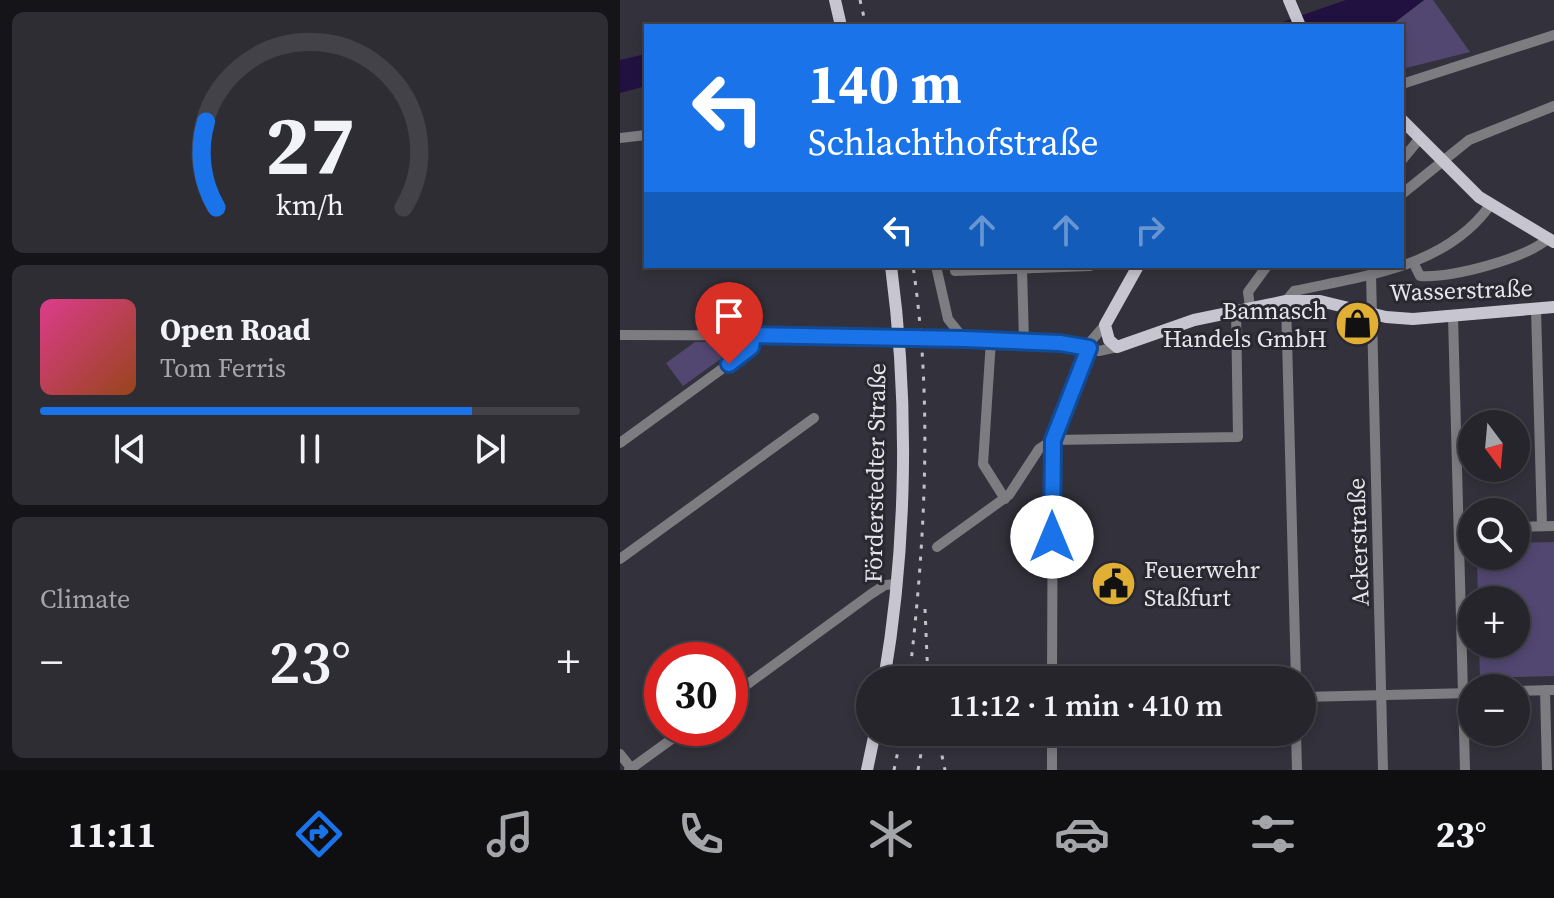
<!DOCTYPE html>
<html lang="en">
<head>
<meta charset="utf-8">
<style>
  body { margin:0; font-family:"Source Serif 4",serif; background:#2e2d34; color:#f1f3f6; height:100vh; display:flex; flex-direction:column; font-size:30px; white-space:nowrap }
  * { box-sizing:border-box; margin:0 }
  p { font-size:26px; color:#a4a5a9 }
  .icon { flex:none; width:44px; height:44px; fill:none; stroke:currentColor; stroke-width:2; stroke-linecap:round; stroke-linejoin:round }
  .map { position:relative; flex:1; overflow:hidden }
  .panel { display:flex; flex-direction:column; gap:12px; padding:12px; background:#151418; width:620px }
  .panel>* { flex:none }
  .banner { position:absolute; left:24px; top:24px; width:760px; height:244px; border-radius:0px; box-shadow:0 4px 12px #0003,0 0 0 2px #424248; background:#1a73e8; color:#fff; overflow:hidden }
  .needle { width:52px; rotate:164deg }
  .buttons { position:absolute; left:838px; top:410px; display:grid; gap:16px }
  .buttons a { display:grid; place-items:center; width:72px; height:72px; border-radius:50%; background:#26252c; box-shadow:0 4px 12px #0003,0 0 0 2px #424248; font-size:40px }
  .speed { position:absolute; left:24px; top:642px; display:flex; gap:16px; font-size:40px; font-weight:700; text-align:center }
  .speed>* { display:grid; place-content:center; width:104px; height:104px; border-radius:50%; background:#26252c; box-shadow:0 4px 12px #0003,0 0 0 2px #424248; line-height:1 }
  .speed .limit { border:12px solid #d22; background:#fff; color:#111 }
  .pin { position:absolute; display:grid; place-items:center; width:68px; height:68px; color:#fff; margin:-82px -34px; border-radius:50% 50% 50% 0; rotate:-45deg; box-shadow:0 0 8px #0007 }
  .pin .icon { rotate:45deg }
  .me { position:absolute; width:88px; margin:-44px; rotate:0deg; stroke-linejoin:round; filter:drop-shadow(0 0 6px #0008) }
  .turn { display:flex; align-items:center; gap:28px; height:168px; padding:0 32px; font-size:36px }
  .turn .icon { width:104px; height:104px; stroke-width:2.5 }
  .turn b { display:block; font-size:56px; line-height:68px }
  .lanes { display:flex; align-items:center; height:76px; padding:0 32px; background:#0003; justify-content:center; gap:40px; direction:ltr }
  .lanes .off { opacity:.35 }
  .big { font-size:60px; font-weight:600; line-height:1.1 }
  .panel .tile { flex:1; display:flex; flex-direction:column; justify-content:center; gap:12px; min-width:0; padding:0 28px; border-radius:12px; background:#2e2d34 }
  .panel .dial { align-items:center; gap:0 }
  .dial svg { height:208px; overflow:visible; fill:none; stroke:#424248; stroke-width:7; stroke-linecap:round; text-anchor:middle }
  .dial text { fill:#f1f3f6; stroke:none }
  .song { display:flex; align-items:center; gap:24px }
  .cover { width:96px; height:96px; border-radius:12px; background:linear-gradient(135deg,hsl(330 70% 55%),hsl(20 70% 35%)) }
  .played { height:8px; border-radius:4px; background:linear-gradient(90deg,#1a73e8 80%,#424248 80%) }
  .keys { display:flex; justify-content:space-around; direction:ltr }
  .heat { display:flex; justify-content:space-between; align-items:center; font-size:44px; direction:ltr }
  .trip { position:absolute; left:236px; top:666px; width:460px; height:80px; border-radius:40px; background:#26252c; box-shadow:0 4px 12px #0003,0 0 0 2px #424248; font-weight:600; line-height:80px; text-align:center }
  .tab-bar { display:flex; height:128px; justify-content:space-around; align-items:center; background:#0f0f12; color:#a4a5a9 }
  .tab-bar .icon { width:56px; height:56px }
  .tab-bar .selected { color:#1a73e8 }
  .tab-bar b { font-size:36px; color:#f1f3f6 }
  main { display:flex; flex:1; min-height:0 }
  .map>svg:first-child { display:block }
  .green { fill:#524771 }
  .water { fill:#211140 }
  .lines { fill:none; stroke-linecap:round; stroke-linejoin:round }
  .minor { stroke:#7d7c81; stroke-width:10 }
  .major { stroke:#c7c5d0; stroke-width:12 }
  .rail { stroke:#c2c0c8; stroke-width:3; stroke-dasharray:4 8; stroke-linecap:butt }
  .minor-bridge { stroke:#7d7c81; stroke-width:10 }
  .route-casing { stroke:#114b97; stroke-width:20 }
  .route { stroke:#1a73e8; stroke-width:14 }
  .labels { text-anchor:middle; dominant-baseline:central; stroke-width:6; stroke-linejoin:round; paint-order:stroke }
  .street-label { font-size:24px; fill:#e6e5ec; stroke:#292730 }
  .poi-label { font-size:24px; fill:#e6e5ec; stroke:#292730; text-anchor:end }
</style>
</head>
<body>
<main>
<section class="panel">
<div class="tile dial"><svg viewBox="0 0 100 80">
<path d="M14 69A42 42 0 1 1 86 69"/>
<path d="M14 69A42 42 0 0 1 10 36" stroke="#1a73e8"/>
<text x="50" y="56" font-size="32" font-weight="700">27</text>
<text x="50" y="72" font-size="11">km/h</text>
</svg></div>
<div class="tile">
<div class="song"><i class="cover"></i><div><b>Open Road</b><p>Tom Ferris</p></div></div>
<div class="played"></div>
<div class="keys"><svg class="icon" aria-label="previous" viewBox="0 0 24 24"><path d="M18 5L8 12l10 7zM5 5v14"/></svg><svg class="icon" aria-label="pause" viewBox="0 0 24 24"><path d="M8 5v14M16 5v14"/></svg><svg class="icon" aria-label="next" viewBox="0 0 24 24"><path d="M6 5l10 7-10 7zM19 5v14"/></svg></div>
</div>
<div class="tile"><p>Climate</p>
<div class="heat"><a>−</a><b class="big">23°</b><a>+</a></div>
</div>
</section>
<div class="map">
<svg width="934" height="770" viewBox="0 0 934 770">
  <rect width="100%" height="100%" fill="#33313b"/>
  <g class="green">
    <path d="M 804,0 L 813,0 L 850,52 L 782,69 L 782,26 L 770,26 Z"/>
    <path d="M 75,342 L 116,342 L 116,348 L 63,386 L 46,363 Z"/>
    <path d="M 934,542 L 934,676 L 860,678 L 859,644 L 896,644 L 896,600 L 858,600 L 857,556 L 896,556 L 896,543 Z"/>
  </g>
  <g class="water">
    <path d="M 726,0 L 804,0 L 770,26 L 651,26 Z"/>
    <path d="M 26,54 L 26,86 L 0,93 L 0,60 Z"/>
  </g>
  <g class="lines">
    <g class="minor">
      <path d="M 782,84 L 934,35"/>
      <path d="M 0,138 L 26,135"/>
      <path d="M 782,160 L 800,138"/>
      <path d="M 782,194 L 849,140 L 934,106"/>
      <path d="M 794,264 L 800,276 C 832,278 905,259 929,238"/>
      <path d="M 316,266 L 328,319 L 344,339"/>
      <path d="M 402,269 L 404,342"/>
      <path d="M 335,271 L 470,266"/>
      <path d="M 751,274 L 763,770"/>
      <path d="M 630,307 L 628,292 L 647,266"/>
      <path d="M 916,309 L 922,526"/>
      <path d="M 833,316 L 845,770"/>
      <path d="M 0,335 L 260,336"/>
      <path d="M 328,338 L 440,343 L 479,351 L 497,347"/>
      <path d="M 371,340 L 363,464 L 385,499"/>
      <path d="M 0,443 L 128,350 L 133,335"/>
      <path d="M 896,527 L 934,526"/>
      <path d="M 839,528 L 852,528"/>
      <path d="M 317,547 L 389,495 L 419,449 L 433,440 L 618,437 L 616,310"/>
      <path d="M 0,559 L 194,418"/>
      <path d="M 432,680 L 433,440 L 471,341 L 485,325"/>
      <path d="M 676,680 L 666,301 L 674,291 C 746,275 826,268 871,204"/>
      <path d="M 925,690 L 927,770"/>
      <path d="M 896,691 L 934,690"/>
      <path d="M 110,697 L 251,594 L 265,585 L 276,584"/>
      <path d="M 682,697 L 852,693"/>
      <path d="M 676,732 L 677,770"/>
      <path d="M 0,754 L 11,768"/>
      <path d="M 9,770 L 67,728"/>
      <path d="M 432,770 L 432,732"/>
    </g>
    <g class="major">
      <path d="M 215,0 L 221,26"/>
      <path d="M 669,0 L 680,26"/>
      <path d="M 782,120 L 859,197 L 934,242"/>
      <path d="M 518,266 L 485,325 L 489,340 L 497,347 L 574,320 L 666,301 L 700,301 L 766,317 L 793,319 L 934,307"/>
      <path d="M 264,680 C 287,546 289,401 271,266"/>
      <path d="M 247,770 L 255,732"/>
    </g>
    <g class="rail">
      <path d="M 240,0 L 246,26"/>
      <path d="M 305,609 L 308,680"/>
      <path d="M 289,680 C 305,544 313,401 293,266"/>
      <path d="M 317,732 L 325,770"/>
      <path d="M 274,770 L 282,732"/>
      <path d="M 298,770 L 305,732"/>
    </g>
    <path class="minor-bridge" d="M 260,336 L 328,338"/>
  </g>
  <g class="lines">
    <defs>
      <path id="route" d="M 109,364 L 131,347 L 133,335 L 344,339 L 440,343 L 469,348 L 433,440 L 432,537"/>
    </defs>
    <use href="#route" class="route-casing"/>
    <use href="#route" class="route"/>
  </g>
  <defs>
    <symbol id="shop-disc" viewBox="-11 -11 22 22"><circle r="9.5" fill="#e1af34" stroke="#292730"/><path d="M-5-2.5h2.3a2.7 3.5 0 0 1 5.4 0H5L5.5 6h-11ZM-1.5-2.5h3a1.5 2.3 0 0 0-3 0Z" fill="#111"/></symbol>
    <symbol id="civic-disc" viewBox="-11 -11 22 22"><circle r="9.5" fill="#e1af34" stroke="#292730"/><path d="M-.6-6.5H3V-4.5H.6V-3L4-1V1h2V6H-6V1h2V-1L-.6-3ZM-1.2 2.5V6h2.4V2.5Z" fill="#111"/></symbol>
  </defs>
  <g fill-rule="evenodd">
    <use href="#shop-disc" x="712" y="298" width="51" height="51"/>
    <use href="#civic-disc" x="468" y="558" width="51" height="51"/>
  </g>
  <g class="labels">
    <g class="street-label">
      <text transform="translate(841 290) rotate(-2)">Wasserstraße</text>
      <text transform="translate(255 473) rotate(-89)">Förderstedter Straße</text>
      <text transform="translate(738 542) rotate(-92)">Ackerstraße</text>
    </g>
    <g class="poi-label">
      <text x="707" y="310">Bannasch<tspan x="707" dy="28">Handels GmbH</tspan></text>
      <text x="524" y="569" text-anchor="start">Feuerwehr<tspan x="524" dy="28">Staßfurt</tspan></text>
    </g>
  </g>
</svg>
<div class="buttons">
<a><svg class="needle" viewBox="-14 -14 28 28"><path d="M0-13l5 13h-10z" fill="#e53935"/><path d="M0 13l5-13h-10z" fill="#a4a5a9"/></svg></a>
<a><svg class="icon" aria-label="search" viewBox="0 0 24 24"><circle cx="10" cy="10" r="6"/><path d="M15 15l6 6"/></svg></a>
<a>+</a>
<a>−</a>
</div>
<div class="speed"><div class="limit">30</div></div>
<div class="pin" style="left:109px;top:364px;background:#d93025"><svg class="icon" aria-label="arrive" viewBox="0 0 24 24"><path d="M6 21V4h12l-3 4 3 4H6"/></svg></div>
<svg class="me" style="left:432px;top:537px" viewBox="-20 -20 40 40"><circle r="19" fill="#fff"/><path d="M0-13L10 11 0 6-10 11z" fill="#1a73e8"/></svg>
<div class="trip">11:12 · 1 min · 410 m</div>
<div class="banner">
<div class="turn"><svg class="icon" aria-label="left" viewBox="0 0 24 24"><path d="M17 20v-9H6M10 6l-5 5 5 5"/></svg><div><b>140 m</b>Schlachthofstraße</div></div>
<div class="lanes"><svg class="icon" aria-label="left" viewBox="0 0 24 24"><path d="M17 20v-9H6M10 6l-5 5 5 5"/></svg><svg class="icon off" aria-label="ahead" viewBox="0 0 24 24"><path d="M12 20V5M6 11l6-6 6 6"/></svg><svg class="icon off" aria-label="ahead" viewBox="0 0 24 24"><path d="M12 20V5M6 11l6-6 6 6"/></svg><svg class="icon off" aria-label="right" viewBox="0 0 24 24"><path d="M7 20v-9h11M14 6l5 5-5 5"/></svg></div>
</div>
</div>
</main>
<nav class="tab-bar">
<b>11:11</b>
<svg class="icon selected" aria-label="directions" viewBox="0 0 24 24"><path d="M12 3l9 9-9 9-9-9zM9 14v-3h6M13 9l2 2-2 2"/></svg>
<svg class="icon" aria-label="music" viewBox="0 0 24 24"><path d="M9 18V5l10-2v13"/><circle cx="6" cy="18" r="3"/><circle cx="16" cy="16" r="3"/></svg>
<svg class="icon" aria-label="phone" viewBox="0 0 24 24"><path d="M5 4h4l2 5-3 2q2 4 5 5l2-3 5 2v4C11 20 4 13 5 4z"/></svg>
<svg class="icon" aria-label="climate" viewBox="0 0 24 24"><path d="M12 3v18M4 7l16 10M4 17L20 7"/></svg>
<svg class="icon" aria-label="car" viewBox="0 0 24 24"><path d="M5 17H2v-5l4-1 3-4h7l3 4 3 1v5h-3M9 17h6M6 11h13"/><circle cx="7" cy="17" r="2"/><circle cx="17" cy="17" r="2"/></svg>
<svg class="icon" aria-label="filters" viewBox="0 0 24 24"><path d="M4 7h16M4 17h16"/><circle cx="9" cy="7" r="2"/><circle cx="15" cy="17" r="2"/></svg>
<b>23°</b>
</nav>
</body>
</html>
